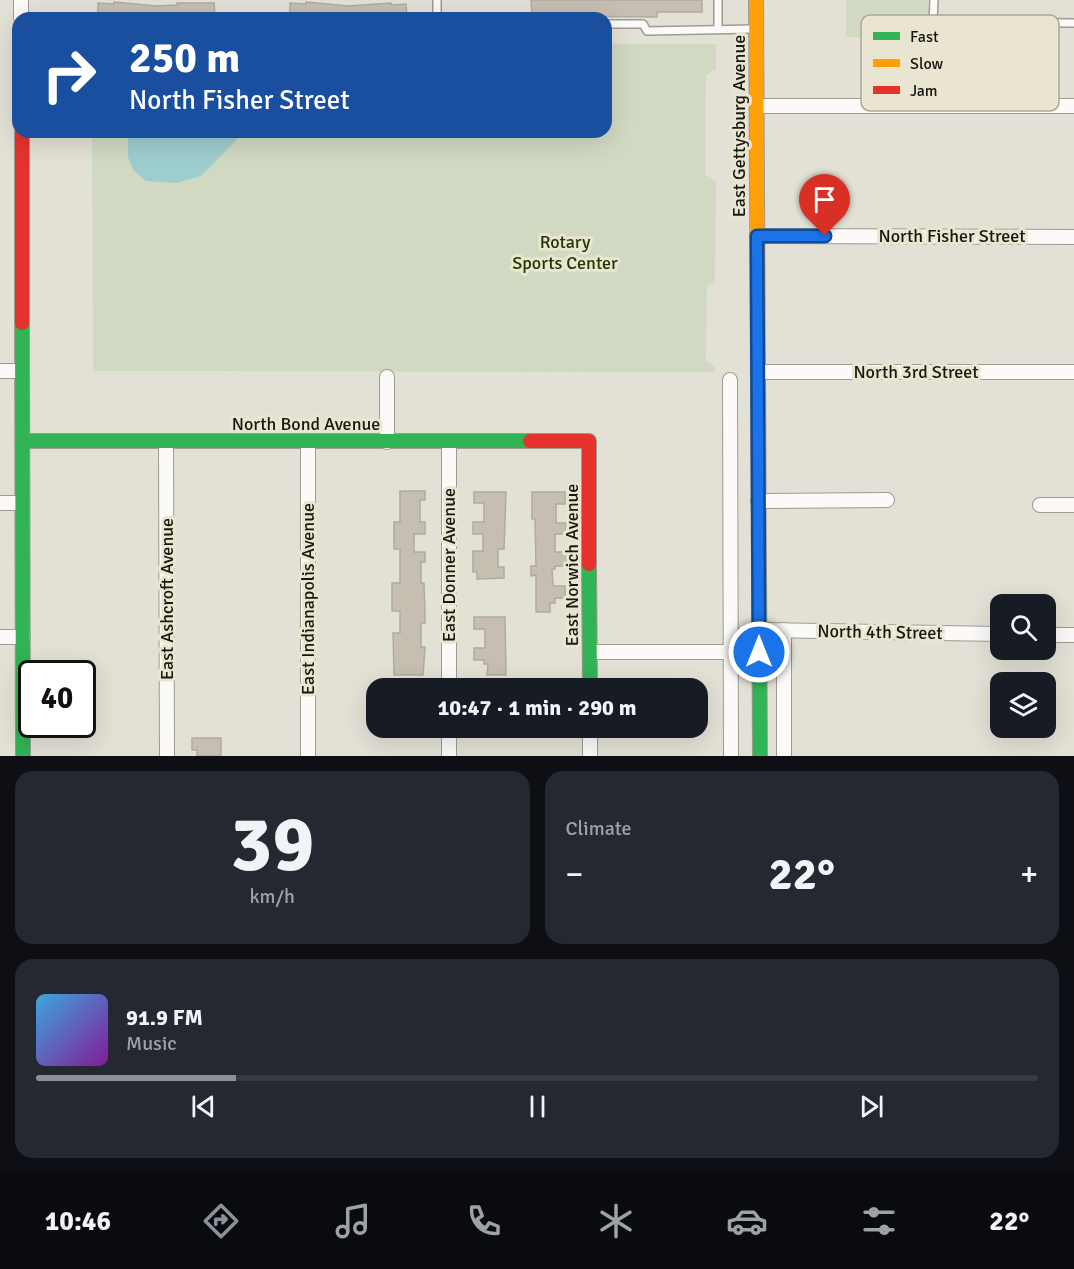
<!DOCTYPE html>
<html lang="en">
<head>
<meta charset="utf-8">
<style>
  body { margin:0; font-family:Signika,sans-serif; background:#242831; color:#f1f3f6; height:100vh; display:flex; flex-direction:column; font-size:22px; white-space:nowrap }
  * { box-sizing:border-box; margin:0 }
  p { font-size:20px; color:#9ea1a6 }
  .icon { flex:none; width:33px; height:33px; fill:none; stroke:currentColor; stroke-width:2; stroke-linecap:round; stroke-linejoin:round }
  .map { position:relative; height:756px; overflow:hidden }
  .side { display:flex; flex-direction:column; gap:15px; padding:15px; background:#0d0f14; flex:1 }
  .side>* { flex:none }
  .hud { position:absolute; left:12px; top:12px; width:600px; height:126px; border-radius:18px; box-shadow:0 6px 24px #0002; background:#1a4fa0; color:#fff; overflow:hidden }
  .tools { position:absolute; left:990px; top:594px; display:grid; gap:12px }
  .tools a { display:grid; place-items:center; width:66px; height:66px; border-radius:12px; background:#171b24; box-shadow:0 6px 24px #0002; font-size:30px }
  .speed { position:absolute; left:18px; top:660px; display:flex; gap:12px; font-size:30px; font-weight:700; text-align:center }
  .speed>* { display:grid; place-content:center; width:78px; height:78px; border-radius:50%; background:#171b24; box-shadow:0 6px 24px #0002; line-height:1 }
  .speed .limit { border:3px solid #111; border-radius:9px; background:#fff; color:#111 }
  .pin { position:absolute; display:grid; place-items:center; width:51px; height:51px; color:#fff; margin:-62px -26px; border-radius:50% 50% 50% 0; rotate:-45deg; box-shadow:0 0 6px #0007 }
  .pin .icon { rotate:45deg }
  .me { position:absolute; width:66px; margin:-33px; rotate:0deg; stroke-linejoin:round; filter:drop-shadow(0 0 4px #0008) }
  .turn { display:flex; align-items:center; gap:21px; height:126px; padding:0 18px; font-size:27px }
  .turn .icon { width:78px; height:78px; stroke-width:2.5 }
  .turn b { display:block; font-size:42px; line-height:51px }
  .big { font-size:45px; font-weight:700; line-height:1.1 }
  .side .card { flex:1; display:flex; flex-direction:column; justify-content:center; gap:9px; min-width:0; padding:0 21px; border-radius:18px; background:#242831 }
  .side .dial { align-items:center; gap:0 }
  .dial b { font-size:78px; line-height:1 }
  .song { display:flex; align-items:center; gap:18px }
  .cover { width:72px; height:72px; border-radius:9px; background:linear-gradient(135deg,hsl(200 70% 55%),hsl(290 70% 35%)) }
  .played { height:6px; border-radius:3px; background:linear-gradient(90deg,#8c9099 20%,#363941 20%) }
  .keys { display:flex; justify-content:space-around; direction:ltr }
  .heat { display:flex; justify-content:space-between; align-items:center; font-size:33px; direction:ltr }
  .side .tiles { flex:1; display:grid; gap:15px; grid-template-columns:1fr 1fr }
  .card:last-child { grid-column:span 2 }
  .trip { position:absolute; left:366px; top:678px; width:342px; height:60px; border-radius:18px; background:#171b24; box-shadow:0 6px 24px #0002; font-weight:700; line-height:60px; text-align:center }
  .tabs { display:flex; height:96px; justify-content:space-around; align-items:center; background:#090b0e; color:#9ea1a6 }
  .tabs .icon { width:42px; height:42px }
  .tabs .active { color:#8c9099 }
  .tabs b { font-size:27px; color:#f1f3f6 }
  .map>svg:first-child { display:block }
  .green { fill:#d1d9c3 }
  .water { fill:#9ecdd0 }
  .building { fill:#c5beb1; stroke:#aeaba3; stroke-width:1.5 }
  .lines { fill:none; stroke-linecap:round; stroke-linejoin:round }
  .lane-casing { stroke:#9d9b92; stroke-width:10 }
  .street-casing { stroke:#9d9b92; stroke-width:16 }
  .fast-casing { stroke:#9d9b92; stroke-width:16 }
  .slow-casing { stroke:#9d9b92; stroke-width:16 }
  .jam-casing { stroke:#9d9b92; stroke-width:16 }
  .lane { stroke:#fbfaf9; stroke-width:7 }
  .street { stroke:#fbfaf9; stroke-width:14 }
  .fast { stroke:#30b455; stroke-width:14 }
  .slow { stroke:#ff9f0a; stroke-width:14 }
  .jam { stroke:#e5322d; stroke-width:14 }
  .route-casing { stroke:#114b97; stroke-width:15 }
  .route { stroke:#1a73e8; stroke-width:10 }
  .labels { text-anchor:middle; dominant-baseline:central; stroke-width:6; stroke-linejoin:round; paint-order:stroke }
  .street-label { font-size:18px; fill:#17160f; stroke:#e9e5d0 }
  .park-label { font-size:18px; fill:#223600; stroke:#e9e5d0 }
  .key { fill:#e9e5d0; stroke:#aaa796; stroke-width:1.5 }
  .key-label { font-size:16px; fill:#17160f }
</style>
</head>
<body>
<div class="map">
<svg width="1074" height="756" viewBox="0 0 1074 756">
  <rect width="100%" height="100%" fill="#e3e1d6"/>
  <g class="green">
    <path d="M 846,0 L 928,0 L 929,39 L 846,37 Z"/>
    <path d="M 606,44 L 716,44 L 716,69 L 706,75 L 705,174 L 716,181 L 715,282 L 707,286 L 706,360 L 715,367 L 715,372 L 93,371 L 92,132 L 606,132 Z"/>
  </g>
  <path class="water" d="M 128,132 L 244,132 L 201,176 L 176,183 L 146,181 L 133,170 L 128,157 Z"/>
  <g class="building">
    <path d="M 531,0 L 702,0 L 702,12 L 657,12 L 657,17 L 532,16 Z"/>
    <path d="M 114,2 L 156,6 L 177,5 L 177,3 L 214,3 L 215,15 L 197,15 L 196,18 L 98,18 L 98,3 L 114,4 Z"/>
    <path d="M 306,2 L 348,6 L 391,3 L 391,5 L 406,4 L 407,18 L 290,18 L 290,3 L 306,4 Z"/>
    <path d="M 400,491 L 425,491 L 425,500 L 420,500 L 420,522 L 425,522 L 425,534 L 414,534 L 414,552 L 425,552 L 425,562 L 421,562 L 421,583 L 424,583 L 425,614 L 425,623 L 421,623 L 421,647 L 425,647 L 423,675 L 394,675 L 393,633 L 400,633 L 400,611 L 392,611 L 392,583 L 400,583 L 400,549 L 394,549 L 394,522 L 400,522 Z"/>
    <path d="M 474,492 L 506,492 L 504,549 L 498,549 L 498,567 L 504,567 L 504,578 L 477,579 L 477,572 L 473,572 L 473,551 L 483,551 L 483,534 L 473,534 L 473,522 L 484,522 L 484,503 L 474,503 Z"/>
    <path d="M 532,492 L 565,492 L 565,504 L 556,504 L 556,523 L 566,523 L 565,534 L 555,534 L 555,552 L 566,552 L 566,566 L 555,566 L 555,569 L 552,569 L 553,586 L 565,586 L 565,598 L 555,598 L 555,603 L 550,603 L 550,612 L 536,612 L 536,575 L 531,576 L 531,566 L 536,566 L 535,519 L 532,519 Z"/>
    <path d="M 474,617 L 505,617 L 506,675 L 487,675 L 488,664 L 484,664 L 484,660 L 474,660 L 474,648 L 485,648 L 485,629 L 474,629 Z"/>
    <path d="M 192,738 L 221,738 L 221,756 L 197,756 L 197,750 L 192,750 Z"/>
  </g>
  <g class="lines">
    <defs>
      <g id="lane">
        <path d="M 718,0 L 718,29"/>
        <path d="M 934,0 L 933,22 L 1074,23"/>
        <path d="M 437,18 L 437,0"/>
        <path d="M 606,24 L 643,24 L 647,31 L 755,29"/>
      </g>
      <g id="street">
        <path d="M 21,0 L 21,18"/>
        <path d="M 757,106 L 1074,106"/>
        <path d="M 757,236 L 1074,237"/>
        <path d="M 0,371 L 22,371"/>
        <path d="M 758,372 L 1074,372"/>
        <path d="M 730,380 L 731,756"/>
        <path d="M 166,442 L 167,756"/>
        <path d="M 308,442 L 308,756"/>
        <path d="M 387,442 L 387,377"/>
        <path d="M 758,501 L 887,500"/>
        <path d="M 0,503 L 22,503"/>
        <path d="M 1040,505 L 1074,505"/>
        <path d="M 759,630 L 1000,634"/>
        <path d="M 784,630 L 784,756"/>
        <path d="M 1046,635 L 1074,635"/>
        <path d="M 0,637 L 23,637"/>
        <path d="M 590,652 L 759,652"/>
        <path d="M 449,688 L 449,442"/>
        <path d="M 590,728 L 590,756"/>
        <path d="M 449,756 L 449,728"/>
      </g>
      <g id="fast">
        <path d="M 22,323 L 23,756"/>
        <path d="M 758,375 L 760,756"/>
        <path d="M 23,441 L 530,441"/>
        <path d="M 589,564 L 590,688"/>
      </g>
      <path id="slow" d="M 756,0 L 758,375"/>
      <g id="jam">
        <path d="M 22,132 L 22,323"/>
        <path d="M 530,441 L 589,441 L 589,564"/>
      </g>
    </defs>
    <use href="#lane" class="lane-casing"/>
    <use href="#street" class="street-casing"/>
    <use href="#fast" class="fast-casing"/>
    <use href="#slow" class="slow-casing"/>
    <use href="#jam" class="jam-casing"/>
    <use href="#lane" class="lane"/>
    <use href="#street" class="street"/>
    <use href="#fast" class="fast"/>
    <use href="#slow" class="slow"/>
    <use href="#jam" class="jam"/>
  </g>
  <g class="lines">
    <defs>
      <path id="route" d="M 759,652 L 757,236 L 825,236"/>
    </defs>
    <use href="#route" class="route-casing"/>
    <use href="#route" class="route"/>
  </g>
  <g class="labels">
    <g class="street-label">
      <text transform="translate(739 126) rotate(-90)">East Gettysburg Avenue</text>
      <text x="952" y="236">North Fisher Street</text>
      <text x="916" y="372">North 3rd Street</text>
      <text x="306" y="424">North Bond Avenue</text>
      <text transform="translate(449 565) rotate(-90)">East Donner Avenue</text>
      <text transform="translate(572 565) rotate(-90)">East Norwich Avenue</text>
      <text transform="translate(167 599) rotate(-90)">East Ashcroft Avenue</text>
      <text transform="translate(308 599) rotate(-90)">East Indianapolis Avenue</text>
      <text transform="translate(880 632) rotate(1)">North 4th Street</text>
    </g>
    <g class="park-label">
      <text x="565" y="242">Rotary<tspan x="565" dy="21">Sports Center</tspan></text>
    </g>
  </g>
  <rect x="861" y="15" width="198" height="96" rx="9" class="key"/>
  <rect x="873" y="32" width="27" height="8" fill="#30b455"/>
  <rect x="873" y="59" width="27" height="8" fill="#ff9f0a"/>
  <rect x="873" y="86" width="27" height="8" fill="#e5322d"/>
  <g class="key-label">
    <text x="910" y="42">Fast</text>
    <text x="910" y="69">Slow</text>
    <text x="910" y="96">Jam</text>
  </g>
</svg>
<div class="tools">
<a><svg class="icon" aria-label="search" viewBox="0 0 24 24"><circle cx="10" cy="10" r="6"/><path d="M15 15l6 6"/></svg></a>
<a><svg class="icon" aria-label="layers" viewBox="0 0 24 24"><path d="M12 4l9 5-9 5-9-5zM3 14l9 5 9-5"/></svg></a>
</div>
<div class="speed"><div class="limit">40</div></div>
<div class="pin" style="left:825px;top:236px;background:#d93025"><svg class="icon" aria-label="arrive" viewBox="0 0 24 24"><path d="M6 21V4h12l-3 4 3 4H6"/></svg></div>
<svg class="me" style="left:759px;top:652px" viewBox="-20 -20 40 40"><circle r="17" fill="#1a73e8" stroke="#fff" stroke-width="3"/><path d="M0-11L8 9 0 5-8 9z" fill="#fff"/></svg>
<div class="trip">10:47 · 1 min · 290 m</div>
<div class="hud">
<div class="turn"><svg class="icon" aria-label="right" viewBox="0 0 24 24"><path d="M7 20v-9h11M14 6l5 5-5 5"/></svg><div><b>250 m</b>North Fisher Street</div></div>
</div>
</div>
<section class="side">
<div class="tiles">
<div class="card dial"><b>39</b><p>km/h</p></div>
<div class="card"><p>Climate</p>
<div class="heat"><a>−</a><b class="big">22°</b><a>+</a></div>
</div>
<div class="card">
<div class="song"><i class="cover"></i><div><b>91.9 FM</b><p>Music</p></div></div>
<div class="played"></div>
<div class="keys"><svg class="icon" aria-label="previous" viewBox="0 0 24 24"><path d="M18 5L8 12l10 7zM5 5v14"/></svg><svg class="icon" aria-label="pause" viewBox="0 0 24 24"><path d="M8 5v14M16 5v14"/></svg><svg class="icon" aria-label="next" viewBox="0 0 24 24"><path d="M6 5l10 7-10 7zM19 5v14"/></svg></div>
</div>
</div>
</section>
<nav class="tabs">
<b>10:46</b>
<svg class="icon active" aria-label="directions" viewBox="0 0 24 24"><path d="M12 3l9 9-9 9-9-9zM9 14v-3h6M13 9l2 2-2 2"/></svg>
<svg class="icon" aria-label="music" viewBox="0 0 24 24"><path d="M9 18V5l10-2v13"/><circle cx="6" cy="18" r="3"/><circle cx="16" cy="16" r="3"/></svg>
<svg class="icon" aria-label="phone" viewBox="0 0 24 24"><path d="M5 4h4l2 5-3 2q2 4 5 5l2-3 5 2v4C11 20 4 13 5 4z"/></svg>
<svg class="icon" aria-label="climate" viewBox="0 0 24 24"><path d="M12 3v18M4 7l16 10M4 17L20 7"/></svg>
<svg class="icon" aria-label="car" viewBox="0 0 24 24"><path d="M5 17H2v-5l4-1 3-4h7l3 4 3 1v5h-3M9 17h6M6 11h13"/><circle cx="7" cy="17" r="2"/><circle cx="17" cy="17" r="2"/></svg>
<svg class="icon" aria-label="filters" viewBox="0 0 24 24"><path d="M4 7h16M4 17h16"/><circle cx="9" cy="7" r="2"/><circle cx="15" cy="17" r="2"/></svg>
<b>22°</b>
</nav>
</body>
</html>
